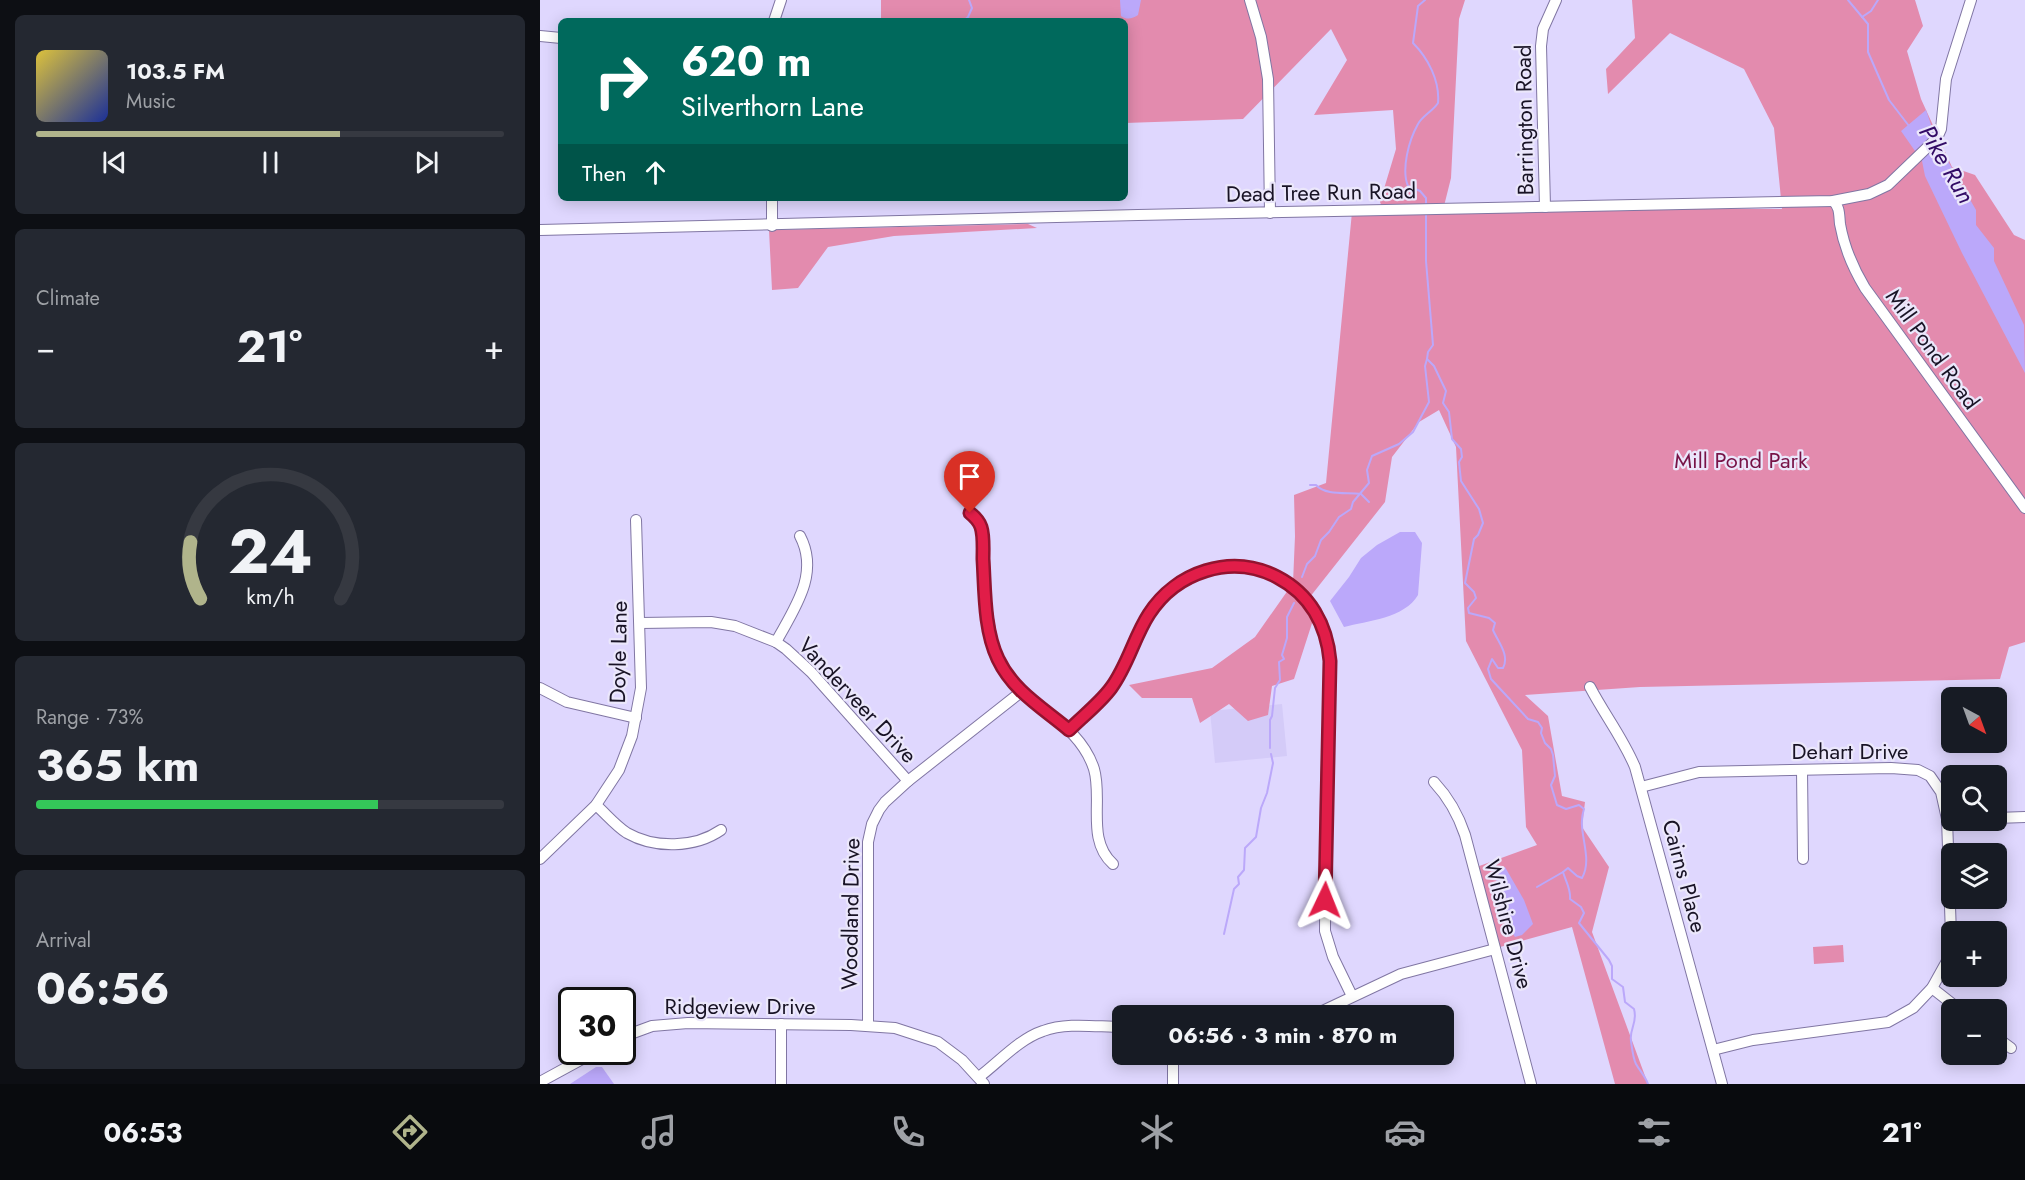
<!DOCTYPE html>
<html lang="en">
<head>
<meta charset="utf-8">
<style>
  body { margin:0; font-family:Jost,sans-serif; background:#242831; color:#f1f3f6; height:100vh; display:flex; flex-direction:column; font-size:22px; white-space:nowrap }
  * { box-sizing:border-box; margin:0 }
  p { font-size:20px; color:#9ea1a6 }
  .icon { flex:none; width:33px; height:33px; fill:none; stroke:currentColor; stroke-width:2; stroke-linecap:round; stroke-linejoin:round }
  .map { position:relative; flex:1; overflow:hidden }
  .panel { display:flex; flex-direction:column; gap:15px; padding:15px; background:#0d0f14; width:540px }
  .panel>* { flex:none }
  .guide { position:absolute; left:18px; top:18px; width:570px; height:183px; border-radius:9px; box-shadow:0 3px 15px #0003; background:#00695c; color:#fff; overflow:hidden }
  .needle { width:39px; rotate:139deg }
  .fabs { position:absolute; left:1401px; top:687px; display:grid; gap:12px }
  .fabs a { display:grid; place-items:center; width:66px; height:66px; border-radius:9px; background:#171b24; box-shadow:0 3px 15px #0003; font-size:30px }
  .speed { position:absolute; left:18px; top:987px; display:flex; gap:12px; font-size:30px; font-weight:700; text-align:center }
  .speed>* { display:grid; place-content:center; width:78px; height:78px; border-radius:50%; background:#171b24; box-shadow:0 3px 15px #0003; line-height:1 }
  .speed .limit { border:3px solid #111; border-radius:9px; background:#fff; color:#111 }
  .pin { position:absolute; display:grid; place-items:center; width:51px; height:51px; color:#fff; margin:-62px -26px; border-radius:50% 50% 50% 0; rotate:-45deg; box-shadow:0 0 6px #0007 }
  .pin .icon { rotate:45deg }
  .me { position:absolute; width:66px; margin:-33px; rotate:2deg; stroke-linejoin:round; filter:drop-shadow(0 0 4px #0008) }
  .turn { display:flex; align-items:center; gap:21px; height:126px; padding:0 24px; font-size:27px }
  .turn .icon { width:78px; height:78px; stroke-width:2.5 }
  .turn b { display:block; font-size:42px; line-height:51px }
  .then { display:flex; align-items:center; height:57px; padding:0 24px; background:#0003; gap:12px; font-size:22px }
  .big { font-size:45px; font-weight:700; line-height:1.1 }
  .panel .card { flex:1; display:flex; flex-direction:column; justify-content:center; gap:9px; min-width:0; padding:0 21px; border-radius:9px; background:#242831 }
  .panel .dial { align-items:center; gap:0 }
  .dial svg { height:156px; overflow:visible; fill:none; stroke:#363941; stroke-width:7; stroke-linecap:round; text-anchor:middle }
  .dial text { fill:#f1f3f6; stroke:none }
  .song { display:flex; align-items:center; gap:18px }
  .cover { width:72px; height:72px; border-radius:9px; background:linear-gradient(135deg,hsl(50 70% 55%),hsl(230 70% 35%)) }
  .played { height:6px; border-radius:3px; background:linear-gradient(90deg,#b0b48b 65%,#363941 65%) }
  .keys { display:flex; justify-content:space-around; direction:ltr }
  .heat { display:flex; justify-content:space-between; align-items:center; font-size:33px; direction:ltr }
  .charge { height:9px; border-radius:4px; background:linear-gradient(90deg,#34c759 73%,#363941 0) }
  .trip { position:absolute; left:572px; top:1005px; width:342px; height:60px; border-radius:9px; background:#171b24; box-shadow:0 3px 15px #0003; font-weight:700; line-height:60px; text-align:center }
  .tabs { display:flex; height:96px; justify-content:space-around; align-items:center; background:#090b0e; color:#9ea1a6 }
  .tabs .icon { width:42px; height:42px }
  .tabs .on { color:#b0b48b }
  .tabs b { font-size:27px; color:#f1f3f6 }
  main { display:flex; flex:1; min-height:0 }
  .map>svg:first-child { display:block }
  .built { fill:#d4cbf8 }
  .green { fill:#e38bae }
  .water { fill:#bba8fa }
  .lines { fill:none; stroke-linecap:round; stroke-linejoin:round }
  .stream { stroke:#bba8fa; stroke-width:2 }
  .minor-casing { stroke:#8076a3; stroke-width:12 }
  .minor { stroke:#fff; stroke-width:10 }
  .route-casing { stroke:#92132f; stroke-width:15 }
  .route { stroke:#e11d48; stroke-width:10 }
  .labels { text-anchor:middle; dominant-baseline:central; stroke-width:4.5; stroke-linejoin:round; paint-order:stroke }
  .street-label { font-size:22px; fill:#181325; stroke:#ebe7fb }
  .park-label { font-size:22px; fill:#771347; stroke:#ebe7fb }
  .water-label { font-size:24px; font-style:italic; fill:#320b66; stroke:#ebe7fb }
</style>
</head>
<body>
<main>
<section class="panel">
<div class="card">
<div class="song"><i class="cover"></i><div><b>103.5 FM</b><p>Music</p></div></div>
<div class="played"></div>
<div class="keys"><svg class="icon" aria-label="previous" viewBox="0 0 24 24"><path d="M18 5L8 12l10 7zM5 5v14"/></svg><svg class="icon" aria-label="pause" viewBox="0 0 24 24"><path d="M8 5v14M16 5v14"/></svg><svg class="icon" aria-label="next" viewBox="0 0 24 24"><path d="M6 5l10 7-10 7zM19 5v14"/></svg></div>
</div>
<div class="card"><p>Climate</p>
<div class="heat"><a>−</a><b class="big">21°</b><a>+</a></div>
</div>
<div class="card dial"><svg viewBox="0 0 100 80">
<path d="M14 69A42 42 0 1 1 86 69"/>
<path d="M14 69A42 42 0 0 1 9 40" stroke="#b0b48b"/>
<text x="50" y="56" font-size="32" font-weight="700">24</text>
<text x="50" y="72" font-size="11">km/h</text>
</svg></div>
<div class="card"><p>Range · 73%</p><b class="big">365 km</b><div class="charge"></div></div>
<div class="card"><p>Arrival</p><b class="big">06:56</b></div>
</section>
<div class="map">
<svg width="1485" height="1084" viewBox="0 0 1485 1084">
  <rect width="100%" height="100%" fill="#dfd7fe"/>
  <path class="built" d="M 742,704 L 747,756 L 675,763 L 670,711 Z"/>
  <g class="green">
    <path d="M 341,0 L 925,0 L 919,19 L 911,178 L 904,206 L 962,208 L 1242,209 L 1234,128 L 1204,69 L 1130,33 L 1068,94 L 1066,69 L 1095,38 L 1092,0 L 1375,0 L 1383,26 L 1367,51 L 1381,99 L 1412,167 L 1435,175 L 1474,235 L 1485,240 L 1485,642 L 1469,647 L 1460,679 L 1100,687 L 985,695 L 1008,716 L 1022,796 L 1045,802 L 1042,827 L 1069,867 L 1052,932 L 1108,1084 L 1075,1084 L 1032,927 L 953,949 L 931,869 L 997,845 L 986,827 L 982,750 L 926,641 L 916,447 L 899,410 L 879,422 L 852,457 L 845,502 L 766,602 L 775,614 L 754,679 L 732,686 L 728,715 L 708,721 L 689,704 L 660,723 L 652,698 L 602,698 L 589,685 L 672,668 L 715,637 L 753,583 L 755,536 L 754,495 L 786,483 L 812,212 L 844,211 L 840,202 L 856,149 L 853,110 L 774,115 L 807,60 L 791,29 L 703,119 L 585,123 L 585,21 L 341,21 Z"/>
    <path d="M 488,224 L 497,228 L 354,236 L 288,247 L 258,288 L 232,290 L 229,230 Z"/>
    <path d="M 1303,945 L 1304,962 L 1274,964 L 1273,947 Z"/>
  </g>
  <g class="water">
    <path d="M 580,0 L 601,0 L 598,15 C 592,19 587,20 581,16 Z"/>
    <path d="M 1386,110 L 1397,142 L 1436,210 L 1436,225 L 1454,248 L 1454,261 L 1484,325 L 1485,373 L 1422,253 L 1385,176 L 1382,161 L 1361,131 Z"/>
    <path d="M 860,532 L 875,532 L 882,543 L 878,595 C 865,618 827,621 804,627 L 790,601 L 809,577 L 821,558 L 837,545 Z"/>
    <path d="M 965,867 L 984,900 L 993,924 L 982,935 L 975,937 C 962,920 956,893 956,872 Z"/>
    <path d="M 56,1067 L 62,1067 L 74,1084 L 30,1084 Z"/>
  </g>
  <g class="lines">
    <g class="stream">
      <path d="M 885,0 L 878,6 L 873,43 C 888,58 900,81 898,103 C 893,111 882,116 878,124 C 869,140 861,169 868,186 L 880,191 L 886,198 L 886,207"/>
      <path d="M 1308,0 L 1328,24 L 1328,52 L 1349,100 L 1369,126"/>
      <path d="M 1322,17 L 1331,11 L 1338,0"/>
      <path d="M 423,21 L 428,17 L 432,8 L 429,0"/>
      <path d="M 886,213 L 886,261 L 893,345 L 888,352 L 887,359 L 894,366 L 906,391 L 903,403 L 909,412 L 912,439 L 921,449 L 922,457 L 919,462 L 921,481 L 939,509 L 943,523 L 938,535 L 934,539 L 925,583 L 934,592 L 936,598 L 928,608 L 929,613 L 949,618 L 955,623 L 953,630 C 958,642 970,655 963,668 L 958,668 L 952,659 L 948,669 L 951,679 L 988,719 L 998,722 L 1002,728 L 1001,733 L 1005,743 L 1011,749 L 1013,755 L 1015,776 L 1011,785 L 1017,805 L 1026,809 L 1039,805 L 1044,809 C 1036,831 1054,857 1042,878 L 1037,876 L 1028,868 L 1023,872 C 1026,882 1031,889 1030,899 L 1041,907 L 1044,913 L 1039,923 L 1069,960 L 1072,966 L 1072,979 L 1083,987 L 1085,1002 L 1094,1009 C 1098,1023 1089,1029 1091,1041 C 1092,1048 1093,1058 1096,1064 C 1100,1071 1105,1076 1108,1084"/>
      <path d="M 770,485 L 776,485 C 786,496 807,492 821,494 L 829,502"/>
      <path d="M 762,577 L 767,564 L 775,556 L 781,540 L 789,532 L 799,517 L 811,509 L 813,502 L 829,483 L 827,470 L 832,456 L 859,444 L 873,432 L 889,402 L 885,366 L 887,359"/>
      <path d="M 730,748 L 730,720 L 732,716 L 735,688 L 740,680 L 739,662 L 744,659 L 742,655 L 747,638 L 747,617 L 754,603"/>
      <path d="M 997,887 L 1023,872"/>
      <path d="M 684,934 L 694,889 L 699,884 L 698,877 L 704,870 L 705,848 L 716,837 L 721,808 L 727,793 L 733,763 L 731,754"/>
    </g>
    <defs>
      <g id="minor">
        <path d="M 710,0 L 721,37 L 728,79 L 730,213"/>
        <path d="M 234,21 L 241,0"/>
        <path d="M 0,36 L 21,38"/>
        <path d="M 232,198 L 232,226"/>
        <path d="M 1293,201 C 1300,207 1299,215 1300,224 C 1304,247 1313,268 1325,288 L 1485,508"/>
        <path d="M 1005,207 L 1001,46 L 1003,29 L 1016,0"/>
        <path d="M 0,230 L 598,215 L 1293,201 L 1329,194 L 1348,185 L 1397,138 L 1401,129 L 1406,79 L 1431,0"/>
        <path d="M 430,513 C 434,517 439,521 441,527 C 446,540 443,558 444,572 C 445,596 447,621 453,644 C 467,703 536,713 554,769 C 563,799 546,840 573,864"/>
        <path d="M 100,623 L 171,622 L 195,626 L 236,642 L 246,649 L 271,672 L 368,781"/>
        <path d="M 236,642 C 254,609 280,574 260,536"/>
        <path d="M 1050,687 C 1064,714 1083,738 1095,767 L 1182,1084"/>
        <path d="M 0,688 L 27,702 L 96,718"/>
        <path d="M 529,730 C 543,716 560,703 571,688 C 588,665 594,637 608,614 C 636,572 691,553 737,577 C 770,593 787,626 790,661 L 786,792 L 785,931 L 793,957 L 812,996"/>
        <path d="M 1262,770 L 1263,859"/>
        <path d="M 894,782 C 909,798 918,814 925,835 L 991,1084"/>
        <path d="M 1101,787 L 1159,772 L 1351,768 L 1378,770 L 1390,776 L 1401,792 L 1407,819 L 1411,935 L 1407,961 L 1392,988 L 1373,1008 L 1348,1022 L 1213,1040 L 1173,1050"/>
        <path d="M 56,805 C 66,814 76,826 87,833 C 115,849 155,848 181,830"/>
        <path d="M 1456,818 L 1485,817"/>
        <path d="M 0,859 L 56,805 L 79,770 L 92,736 L 101,688 L 96,520"/>
        <path d="M 1392,988 L 1420,1010"/>
        <path d="M 772,1016 L 861,974 L 955,949"/>
        <path d="M 328,1026 L 328,842 L 332,824 L 339,810 L 345,802 L 368,781 L 481,692"/>
        <path d="M 82,1037 L 112,1026 L 148,1023 L 311,1025 L 355,1028 L 398,1042 L 422,1060 L 444,1084"/>
        <path d="M 1456,1037 L 1471,1048"/>
        <path d="M 439,1077 C 459,1062 479,1039 503,1031 C 527,1022 557,1027 582,1027"/>
        <path d="M 0,1082 L 55,1052"/>
        <path d="M 241,1084 L 241,1024"/>
        <path d="M 633,1084 L 633,1054"/>
      </g>
    </defs>
    <use href="#minor" class="minor-casing"/>
    <use href="#minor" class="minor"/>
  </g>
  <g class="lines">
    <defs>
      <path id="route" d="M 430,513 C 435,517 439,521 441,527 C 444,536 443,549 443,559 C 445,591 444,630 458,659 C 473,691 503,708 529,730 C 543,716 560,703 571,688 C 588,665 594,637 609,614 C 636,572 691,553 737,577 C 770,594 787,625 790,661 L 785,900"/>
    </defs>
    <use href="#route" class="route-casing"/>
    <use href="#route" class="route"/>
  </g>
  <g class="labels">
    <g class="street-label">
      <text transform="translate(984 120) rotate(-91)">Barrington Road</text>
      <text transform="translate(781 192) rotate(-1)">Dead Tree Run Road</text>
      <text transform="translate(1393 349) rotate(54)">Mill Pond Road</text>
      <text transform="translate(78 652) rotate(-89)">Doyle Lane</text>
      <text transform="translate(318 700) rotate(47)">Vanderveer Drive</text>
      <text x="1310" y="751">Dehart Drive</text>
      <text transform="translate(1145 876) rotate(75)">Cairns Place</text>
      <text transform="translate(310 914) rotate(-89)">Woodland Drive</text>
      <text transform="translate(969 924) rotate(75)">Wilshire Drive</text>
      <text x="200" y="1006">Ridgeview Drive</text>
    </g>
    <g class="park-label">
      <text x="1201" y="460">Mill Pond Park</text>
    </g>
    <g class="water-label">
      <text transform="translate(1407 164) rotate(60)">Pike Run</text>
    </g>
  </g>
</svg>
<div class="fabs">
<a><svg class="needle" viewBox="-14 -14 28 28"><path d="M0-13l5 13h-10z" fill="#e53935"/><path d="M0 13l5-13h-10z" fill="#9ea1a6"/></svg></a>
<a><svg class="icon" aria-label="search" viewBox="0 0 24 24"><circle cx="10" cy="10" r="6"/><path d="M15 15l6 6"/></svg></a>
<a><svg class="icon" aria-label="layers" viewBox="0 0 24 24"><path d="M12 4l9 5-9 5-9-5zM3 14l9 5 9-5"/></svg></a>
<a>+</a>
<a>−</a>
</div>
<div class="speed"><div class="limit">30</div></div>
<div class="pin" style="left:430px;top:513px;background:#d93025"><svg class="icon" aria-label="arrive" viewBox="0 0 24 24"><path d="M6 21V4h12l-3 4 3 4H6"/></svg></div>
<svg class="me" style="left:785px;top:900px" viewBox="-20 -20 40 40"><path d="M0-17L14 15 0 8-14 15z" fill="#e11d48" stroke="#fff" stroke-width="4"/></svg>
<div class="trip">06:56 · 3 min · 870 m</div>
<div class="guide">
<div class="turn"><svg class="icon" aria-label="right" viewBox="0 0 24 24"><path d="M7 20v-9h11M14 6l5 5-5 5"/></svg><div><b>620 m</b>Silverthorn Lane</div></div>
<div class="then">Then<svg class="icon" aria-label="ahead" viewBox="0 0 24 24"><path d="M12 20V5M6 11l6-6 6 6"/></svg></div>
</div>
</div>
</main>
<nav class="tabs">
<b>06:53</b>
<svg class="icon on" aria-label="directions" viewBox="0 0 24 24"><path d="M12 3l9 9-9 9-9-9zM9 14v-3h6M13 9l2 2-2 2"/></svg>
<svg class="icon" aria-label="music" viewBox="0 0 24 24"><path d="M9 18V5l10-2v13"/><circle cx="6" cy="18" r="3"/><circle cx="16" cy="16" r="3"/></svg>
<svg class="icon" aria-label="phone" viewBox="0 0 24 24"><path d="M5 4h4l2 5-3 2q2 4 5 5l2-3 5 2v4C11 20 4 13 5 4z"/></svg>
<svg class="icon" aria-label="climate" viewBox="0 0 24 24"><path d="M12 3v18M4 7l16 10M4 17L20 7"/></svg>
<svg class="icon" aria-label="car" viewBox="0 0 24 24"><path d="M5 17H2v-5l4-1 3-4h7l3 4 3 1v5h-3M9 17h6M6 11h13"/><circle cx="7" cy="17" r="2"/><circle cx="17" cy="17" r="2"/></svg>
<svg class="icon" aria-label="filters" viewBox="0 0 24 24"><path d="M4 7h16M4 17h16"/><circle cx="9" cy="7" r="2"/><circle cx="15" cy="17" r="2"/></svg>
<b>21°</b>
</nav>
</body>
</html>
